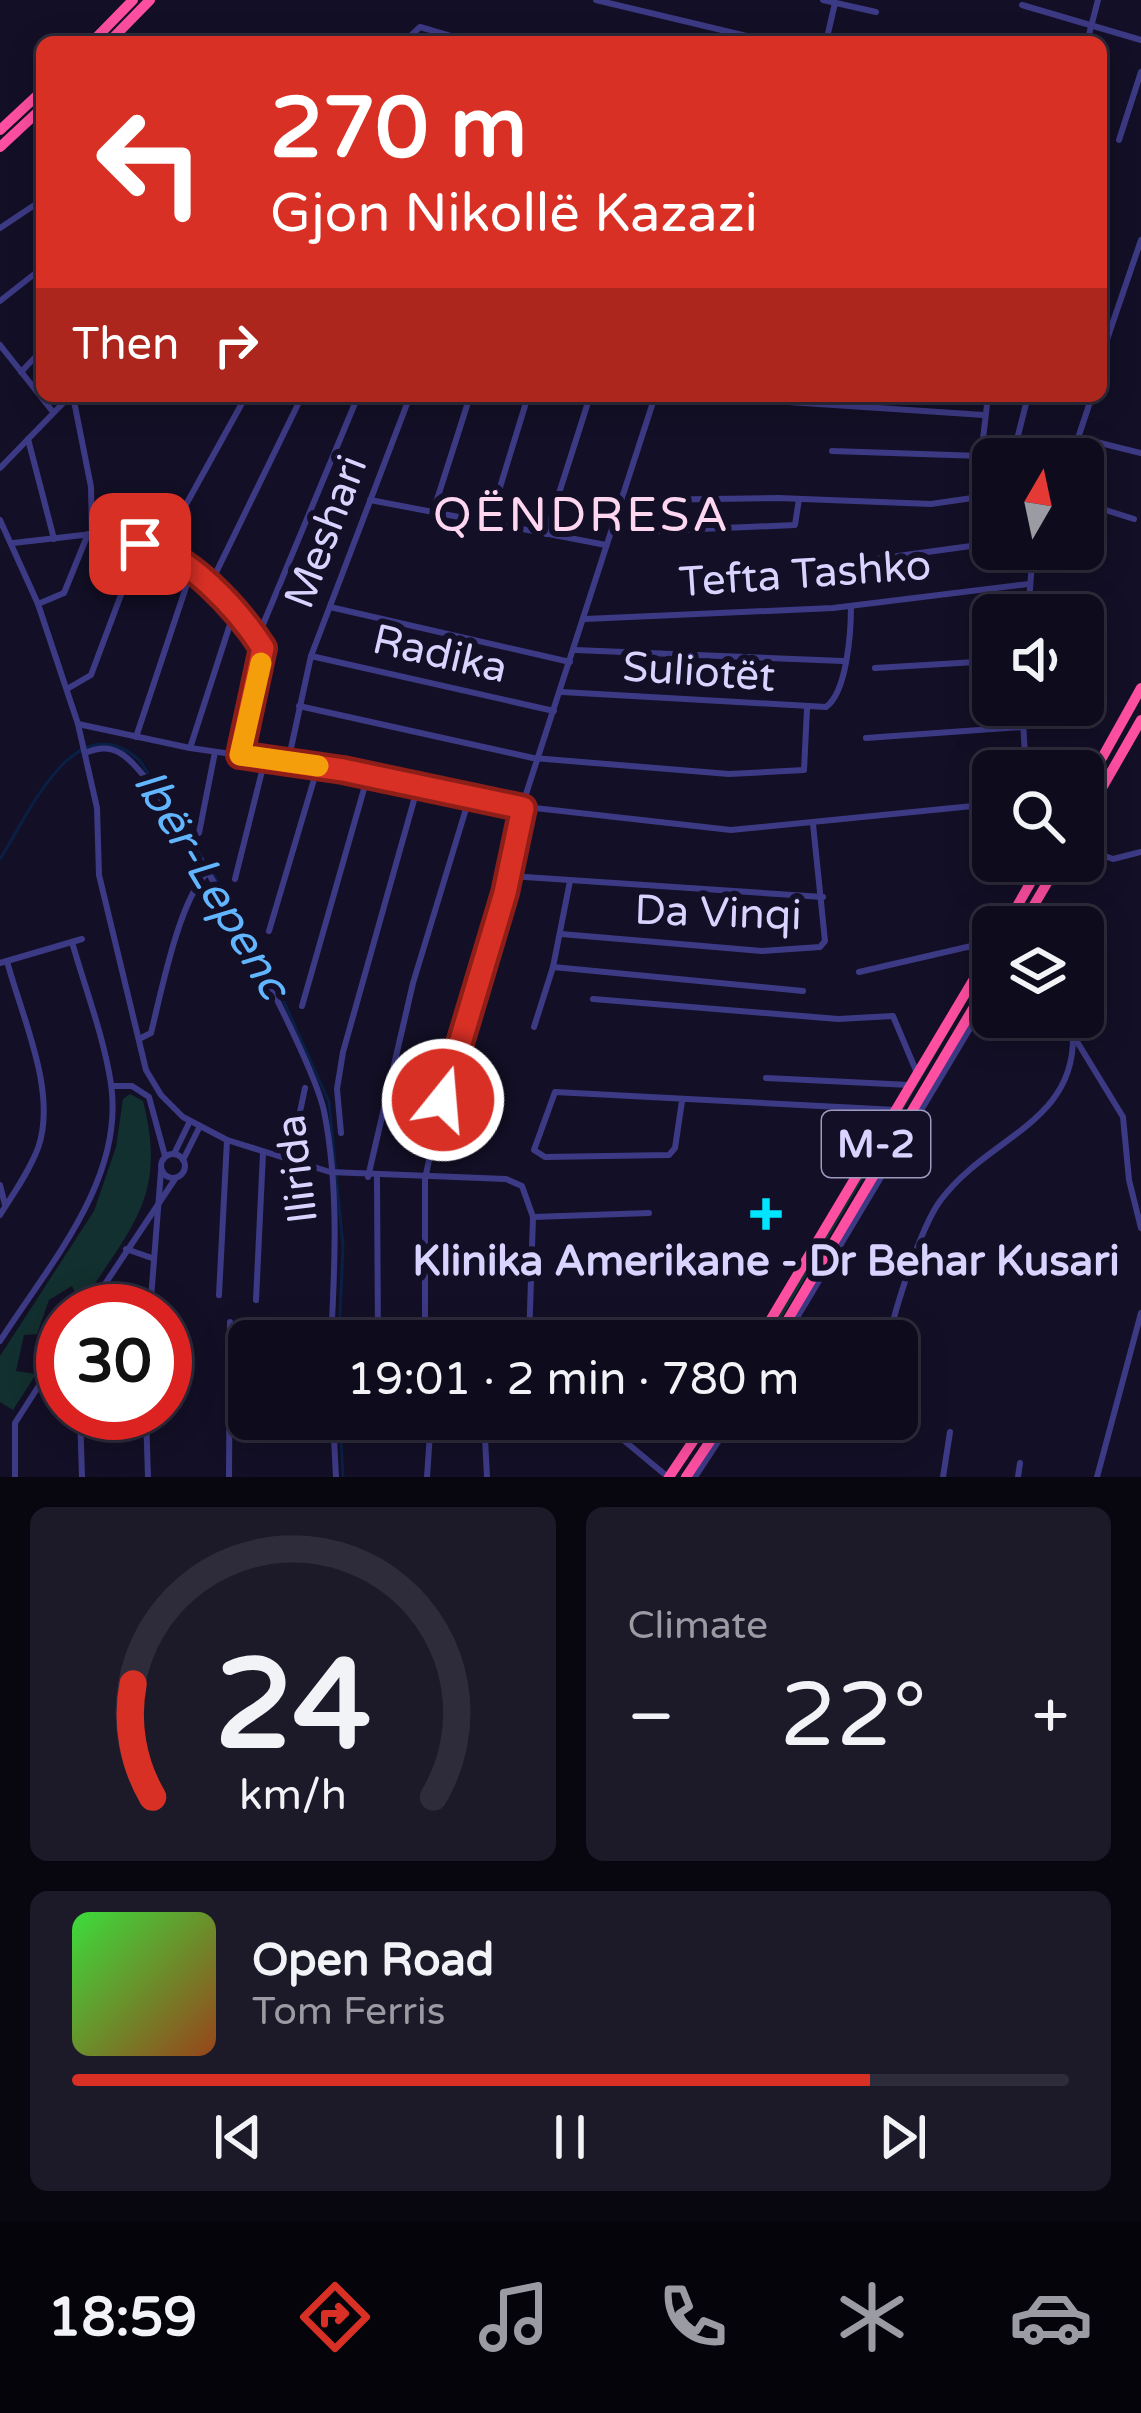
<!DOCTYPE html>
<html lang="en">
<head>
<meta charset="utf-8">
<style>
  body { margin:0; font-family:"Varela Round",sans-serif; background:#1c1929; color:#f1f3f6; height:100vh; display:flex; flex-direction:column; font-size:45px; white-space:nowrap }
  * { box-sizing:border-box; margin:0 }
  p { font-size:39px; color:#9b9ba3 }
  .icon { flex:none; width:66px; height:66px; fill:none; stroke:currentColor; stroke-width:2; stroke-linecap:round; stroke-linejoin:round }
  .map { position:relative; height:1477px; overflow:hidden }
  .sheet { display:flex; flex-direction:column; gap:30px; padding:30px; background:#08060f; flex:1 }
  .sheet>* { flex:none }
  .hud { position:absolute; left:36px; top:36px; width:1071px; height:366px; border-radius:18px; box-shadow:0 6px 30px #0003,0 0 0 3px #2e2b3b; background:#d93025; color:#fff; overflow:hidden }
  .needle { width:78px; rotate:9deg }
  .fabs { position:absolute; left:972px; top:438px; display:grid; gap:24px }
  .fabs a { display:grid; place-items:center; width:132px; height:132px; border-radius:18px; background:#0e0b1c; box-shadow:0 6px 30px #0003,0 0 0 3px #2e2b3b; font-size:60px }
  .speed { position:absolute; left:36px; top:1284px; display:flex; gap:24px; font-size:60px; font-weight:700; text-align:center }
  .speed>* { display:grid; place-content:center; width:156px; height:156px; border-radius:50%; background:#0e0b1c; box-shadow:0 6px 30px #0003,0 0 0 3px #2e2b3b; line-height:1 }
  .speed .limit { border:18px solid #d22; background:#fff; color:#111 }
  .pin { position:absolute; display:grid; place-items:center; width:102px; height:102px; color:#fff; margin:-51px; border-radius:24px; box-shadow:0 6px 18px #0006 }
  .me { position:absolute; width:132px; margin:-66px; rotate:17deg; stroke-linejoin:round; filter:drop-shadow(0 0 9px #0008) }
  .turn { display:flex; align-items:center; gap:42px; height:252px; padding:0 36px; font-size:54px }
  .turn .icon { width:156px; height:156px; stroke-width:2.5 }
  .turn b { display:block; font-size:84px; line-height:102px }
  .then { display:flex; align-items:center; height:114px; padding:0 36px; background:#0003; gap:24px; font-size:45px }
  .big { font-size:90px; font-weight:600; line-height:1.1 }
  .sheet .tile { flex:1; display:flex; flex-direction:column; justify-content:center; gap:18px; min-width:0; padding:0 42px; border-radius:18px; background:#1c1929 }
  .sheet .dial { align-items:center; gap:0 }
  .dial svg { height:312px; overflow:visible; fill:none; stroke:#2e2b3b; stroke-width:7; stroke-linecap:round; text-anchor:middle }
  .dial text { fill:#f1f3f6; stroke:none }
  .song { display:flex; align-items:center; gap:36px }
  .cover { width:144px; height:144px; border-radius:18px; background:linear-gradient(135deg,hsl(120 70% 55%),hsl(20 70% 35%)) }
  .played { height:12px; border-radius:6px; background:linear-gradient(90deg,#d93025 80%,#2e2b3b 80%) }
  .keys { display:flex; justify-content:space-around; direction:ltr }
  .heat { display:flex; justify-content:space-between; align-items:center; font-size:66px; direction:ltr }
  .sheet .tiles { flex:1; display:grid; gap:30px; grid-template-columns:1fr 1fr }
  .tile:last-child { grid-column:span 2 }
  .trip { position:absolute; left:228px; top:1320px; width:690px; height:120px; border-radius:18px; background:#0e0b1c; box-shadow:0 6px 30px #0003,0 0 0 3px #2e2b3b; font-weight:600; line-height:120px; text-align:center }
  .tab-bar { display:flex; height:192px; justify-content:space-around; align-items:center; background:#06040b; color:#9b9ba3 }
  .tab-bar .icon { width:84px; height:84px }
  .tab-bar .active { color:#d93025 }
  .tab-bar b { font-size:54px; color:#f1f3f6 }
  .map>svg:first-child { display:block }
  .green { fill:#12302f }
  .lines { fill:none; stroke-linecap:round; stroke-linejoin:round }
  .stream { stroke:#0a1f44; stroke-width:3 }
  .street { stroke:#3d3a85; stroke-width:6 }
  .highway { stroke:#ff4fa3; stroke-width:10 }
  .route-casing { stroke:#8d1f18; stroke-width:30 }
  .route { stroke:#d93025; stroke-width:21 }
  .slow { stroke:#f59e0b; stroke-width:21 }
  .poi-dot { fill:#00e5ff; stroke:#130f26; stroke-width:4.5 }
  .labels { text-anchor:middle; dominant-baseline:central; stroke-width:12; stroke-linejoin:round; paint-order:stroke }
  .shield { fill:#130f26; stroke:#9e99be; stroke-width:3 }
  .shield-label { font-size:39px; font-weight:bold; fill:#d9d4ff }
  .street-label { font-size:42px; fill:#d9d4ff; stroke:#130f26 }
  .poi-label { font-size:42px; font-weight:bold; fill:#d9d4ff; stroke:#130f26 }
  .water-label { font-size:45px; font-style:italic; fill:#62b6ff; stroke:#130f26 }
  .quarter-label { font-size:48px; letter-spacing:3px; fill:#ffd6f0; stroke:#130f26 }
</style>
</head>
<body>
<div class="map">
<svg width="1141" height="1477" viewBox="0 0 1141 1477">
  <rect width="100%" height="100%" fill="#130f26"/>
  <g class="green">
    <path d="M 993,956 L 768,1341 L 763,1341 Z"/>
    <path d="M 130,1094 L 143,1101 C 168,1198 130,1227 81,1305 L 72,1286 L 49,1300 L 37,1334 L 24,1335 L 16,1371 L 36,1374 L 13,1410 L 0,1402 L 0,1356 L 94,1211 L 116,1147 L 123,1099 Z"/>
  </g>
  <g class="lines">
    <g class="stream">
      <path d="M 0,859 C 30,812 76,702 140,761 L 259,946 L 329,1102 L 343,1246 L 339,1341"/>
      <path d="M 340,1419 L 343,1477"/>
    </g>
    <g class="street">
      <path d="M 596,0 L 772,42"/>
      <path d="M 823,0 L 876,12"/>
      <path d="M 1022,5 L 1141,40"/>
      <path d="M 404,42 L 420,27 L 471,42"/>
      <path d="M 826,42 L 835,3"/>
      <path d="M 1087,42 L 1098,0"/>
      <path d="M 1119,140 L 1141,72"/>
      <path d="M 1101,210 L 1106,195"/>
      <path d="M 0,228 L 42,200"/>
      <path d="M 0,301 L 42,268"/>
      <path d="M 0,345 L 53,412"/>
      <path d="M 1101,357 L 1141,240"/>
      <path d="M 21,372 L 42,350"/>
      <path d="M 73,396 L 91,487 L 92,534"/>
      <path d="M 700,396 L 984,415"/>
      <path d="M 988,396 L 981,456 L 993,488"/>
      <path d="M 1080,438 L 1141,453"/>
      <path d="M 28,439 L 54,539"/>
      <path d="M 832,451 L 981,456"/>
      <path d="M 1012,459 L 1028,396"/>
      <path d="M 1071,459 L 1092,396"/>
      <path d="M 0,468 L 70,396"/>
      <path d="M 370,500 L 606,545"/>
      <path d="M 643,500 L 778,498 L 931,504 L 993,495"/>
      <path d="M 1083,503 L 1134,519"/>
      <path d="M 433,512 L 470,396"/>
      <path d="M 0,520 L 38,604 L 78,724 L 97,808 L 99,875 L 146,1070 L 161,1095 L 183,1117 L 227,1140 L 330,1172 L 506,1179 L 522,1186 L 533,1217 L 529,1341"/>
      <path d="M 489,523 L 528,396"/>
      <path d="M 632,532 L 795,525 L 799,499"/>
      <path d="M 546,534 L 590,396"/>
      <path d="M 13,543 L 92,534 L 162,548 L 234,612 L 264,651 L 240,755"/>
      <path d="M 162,548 L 246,396"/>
      <path d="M 810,568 L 993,543"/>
      <path d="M 209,587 L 302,396"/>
      <path d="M 38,604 L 64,593 L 88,534"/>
      <path d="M 330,607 L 570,662"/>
      <path d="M 1028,615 L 1033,549"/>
      <path d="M 585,619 L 833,608 L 1029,584"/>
      <path d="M 257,639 L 358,396"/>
      <path d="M 575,650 L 843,661"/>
      <path d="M 311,656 L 554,711"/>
      <path d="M 875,668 L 993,661"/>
      <path d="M 67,689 L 91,675 L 140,544"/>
      <path d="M 562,692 L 826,707 C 847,692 851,632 851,606"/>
      <path d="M 1022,705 L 1026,771"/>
      <path d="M 299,706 L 533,758 L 729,774 L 804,770 L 807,709"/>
      <path d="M 78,724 L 190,748 L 343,770 L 499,804 L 731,830 L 993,804"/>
      <path d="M 136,737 L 191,572"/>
      <path d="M 866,738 L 1023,727"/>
      <path d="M 190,748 L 234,612"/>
      <path d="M 85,753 C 97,748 108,746 120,753 C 167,779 312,1053 324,1111 C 339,1187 335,1264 331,1341"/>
      <path d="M 288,762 L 311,656 L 410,396"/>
      <path d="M 199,833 L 215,752"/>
      <path d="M 1083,848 L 1113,859 L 1141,852"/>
      <path d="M 510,876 L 823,897"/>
      <path d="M 235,879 L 265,759"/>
      <path d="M 1030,910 L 1046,927"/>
      <path d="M 269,931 L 318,766"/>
      <path d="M 561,934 L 762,951 L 820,947 L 825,941 L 813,824"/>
      <path d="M 0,963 L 82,939"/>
      <path d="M 553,967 L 803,991"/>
      <path d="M 859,972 L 993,941"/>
      <path d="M 593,999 L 838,1019 L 893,1016 L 917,1073"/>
      <path d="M 302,1006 L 368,775"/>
      <path d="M 1068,1017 L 1073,1035 L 1123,1117 L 1129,1180 L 1141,1228"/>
      <path d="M 534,1027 L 553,967 L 570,881"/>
      <path d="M 139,1039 L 151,1033 C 161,993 179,900 207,873"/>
      <path d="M 766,1078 L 910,1085"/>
      <path d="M 112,1086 L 132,1086 L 149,1097 L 165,1156"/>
      <path d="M 682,1101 L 675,1148 L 669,1155 L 545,1157 L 534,1150 L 555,1092 L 897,1110"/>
      <path d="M 341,1133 L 337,1089 L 343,1052 L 418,786"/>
      <circle cx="173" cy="1166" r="12"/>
      <path d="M 174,1154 L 190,1121"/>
      <path d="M 290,1159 L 305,1088"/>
      <path d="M 183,1160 L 200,1126"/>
      <path d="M 368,1177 L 413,983 L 469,799"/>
      <path d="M 377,1178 L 378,1341"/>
      <path d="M 0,1185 L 5,1205"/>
      <path d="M 0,1215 C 13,1194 29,1172 38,1148 C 58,1092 21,1015 7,961"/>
      <path d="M 533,1217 L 649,1213"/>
      <path d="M 126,1249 L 152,1258"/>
      <path d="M 219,1295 L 227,1140"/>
      <path d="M 256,1300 L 263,1153"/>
      <path d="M 87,1311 L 175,1179"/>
      <path d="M 150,1311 L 161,1171"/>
      <path d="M 0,1341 C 48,1266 125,1180 111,1084 C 104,1037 85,988 72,942"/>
      <path d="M 425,1341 L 425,1179 L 438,1118 L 505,893 L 526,794 L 655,396"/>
      <path d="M 783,1341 L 993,990"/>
      <path d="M 888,1341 C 896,1306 920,1229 940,1201 C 988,1136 1075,1124 1073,1035"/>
      <path d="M 80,1413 L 82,1477"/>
      <path d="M 146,1413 L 148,1477"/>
      <path d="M 333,1419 L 336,1477"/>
      <path d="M 484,1419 L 487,1477"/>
      <path d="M 598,1419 L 668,1477"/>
      <path d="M 15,1477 L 15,1423 L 63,1348"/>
      <path d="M 229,1477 L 230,1322"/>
      <path d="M 427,1477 L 431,1419"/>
      <path d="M 695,1477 L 733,1419"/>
      <path d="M 943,1477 L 950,1432"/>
      <path d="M 1018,1477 L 1020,1463"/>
      <path d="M 1097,1477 L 1141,1313"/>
    </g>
    <g class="highway">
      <path d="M 92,42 L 133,0"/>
      <path d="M 109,42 L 150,0"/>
      <path d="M 0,130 L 42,91"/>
      <path d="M 0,147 L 42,108"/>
      <path d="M 1083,792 L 1141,688"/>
      <path d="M 1083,821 L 1141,720"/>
      <path d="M 1005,927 L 1043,861"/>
      <path d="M 1021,927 L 1060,861"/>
      <path d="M 758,1341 L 993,947"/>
      <path d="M 775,1341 L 993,975"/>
      <path d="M 669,1477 L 708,1419"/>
      <path d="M 686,1477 L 725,1419"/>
    </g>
  </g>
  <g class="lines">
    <defs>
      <path id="route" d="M 140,544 C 187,553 237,608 263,648 L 240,755 L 343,770 L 523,808 L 505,893 L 443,1100"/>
    </defs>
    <use href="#route" class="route-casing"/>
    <use href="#route" class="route"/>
    <path class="slow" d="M 261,663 L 240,755 L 318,766"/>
  </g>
  <path class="poi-dot" d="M760 1196h12v12h12v12h-12v12h-12v-12h-12v-12h12z"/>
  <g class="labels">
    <rect class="shield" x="822" y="1111" width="108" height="66" rx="9"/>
    <g class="shield-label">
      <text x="876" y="1144">M-2</text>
    </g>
    <g class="street-label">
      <text transform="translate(326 532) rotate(-69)">Meshari</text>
      <text transform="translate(805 574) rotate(-4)">Tefta Tashko</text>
      <text transform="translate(440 654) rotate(13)">Radika</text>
      <text transform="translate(699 672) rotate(4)">Suliotët</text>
      <text transform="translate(718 913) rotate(2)">Da Vinqi</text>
      <text transform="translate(297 1169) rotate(-97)">Ilirida</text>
    </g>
    <g class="poi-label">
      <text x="766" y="1261">Klinika Amerikane - Dr Behar Kusari</text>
    </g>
    <g class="water-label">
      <text transform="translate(211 884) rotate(59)">Ibër-Lepenc</text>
    </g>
    <g class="quarter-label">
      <text x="582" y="516">QËNDRESA</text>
    </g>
  </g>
</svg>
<div class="fabs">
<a><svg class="needle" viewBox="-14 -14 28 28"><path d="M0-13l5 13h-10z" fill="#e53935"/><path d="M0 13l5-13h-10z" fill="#9b9ba3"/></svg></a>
<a><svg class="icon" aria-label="sound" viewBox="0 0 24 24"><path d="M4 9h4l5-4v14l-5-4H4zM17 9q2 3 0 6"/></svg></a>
<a><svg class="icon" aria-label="search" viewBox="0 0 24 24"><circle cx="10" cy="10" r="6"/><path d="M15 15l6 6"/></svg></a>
<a><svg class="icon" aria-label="layers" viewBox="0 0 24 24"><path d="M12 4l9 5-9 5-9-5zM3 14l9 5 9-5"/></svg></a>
</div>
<div class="speed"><div class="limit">30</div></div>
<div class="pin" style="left:140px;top:544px;background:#d93025"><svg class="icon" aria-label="arrive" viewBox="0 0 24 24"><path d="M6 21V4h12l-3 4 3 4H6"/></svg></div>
<svg class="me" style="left:443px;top:1100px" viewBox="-20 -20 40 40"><circle r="17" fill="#d93025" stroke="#fff" stroke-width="3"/><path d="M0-11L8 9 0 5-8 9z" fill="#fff"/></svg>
<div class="trip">19:01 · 2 min · 780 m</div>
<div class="hud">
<div class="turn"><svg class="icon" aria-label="left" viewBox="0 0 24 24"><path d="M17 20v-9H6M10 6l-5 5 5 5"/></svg><div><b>270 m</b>Gjon Nikollë Kazazi</div></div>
<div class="then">Then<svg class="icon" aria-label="right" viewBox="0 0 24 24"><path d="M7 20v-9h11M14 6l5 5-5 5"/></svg></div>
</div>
</div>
<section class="sheet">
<div class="tiles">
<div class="tile dial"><svg viewBox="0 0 100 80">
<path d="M14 69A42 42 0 1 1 86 69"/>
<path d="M14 69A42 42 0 0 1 9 40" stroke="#d93025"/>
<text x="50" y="56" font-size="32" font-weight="700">24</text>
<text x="50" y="72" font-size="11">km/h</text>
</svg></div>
<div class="tile"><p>Climate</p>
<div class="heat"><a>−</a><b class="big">22°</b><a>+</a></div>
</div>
<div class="tile">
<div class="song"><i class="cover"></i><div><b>Open Road</b><p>Tom Ferris</p></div></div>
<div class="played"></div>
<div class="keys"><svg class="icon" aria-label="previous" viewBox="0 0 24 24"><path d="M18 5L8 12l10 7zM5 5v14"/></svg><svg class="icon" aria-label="pause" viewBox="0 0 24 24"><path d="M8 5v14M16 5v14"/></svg><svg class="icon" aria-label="next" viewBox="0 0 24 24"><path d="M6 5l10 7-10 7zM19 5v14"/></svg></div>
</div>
</div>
</section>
<nav class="tab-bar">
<b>18:59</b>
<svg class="icon active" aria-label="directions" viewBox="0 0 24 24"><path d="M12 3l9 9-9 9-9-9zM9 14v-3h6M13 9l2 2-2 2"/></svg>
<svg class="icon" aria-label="music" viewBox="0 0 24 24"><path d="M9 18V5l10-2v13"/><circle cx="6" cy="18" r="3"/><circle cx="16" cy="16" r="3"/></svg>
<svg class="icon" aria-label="phone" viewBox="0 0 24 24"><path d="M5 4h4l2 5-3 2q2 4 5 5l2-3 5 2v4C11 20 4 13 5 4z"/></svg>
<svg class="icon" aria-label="climate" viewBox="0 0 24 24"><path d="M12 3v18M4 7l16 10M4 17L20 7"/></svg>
<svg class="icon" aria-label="car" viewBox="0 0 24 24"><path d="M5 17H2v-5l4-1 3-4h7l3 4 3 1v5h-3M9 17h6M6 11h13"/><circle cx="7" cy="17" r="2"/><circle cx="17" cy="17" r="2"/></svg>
</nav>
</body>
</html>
